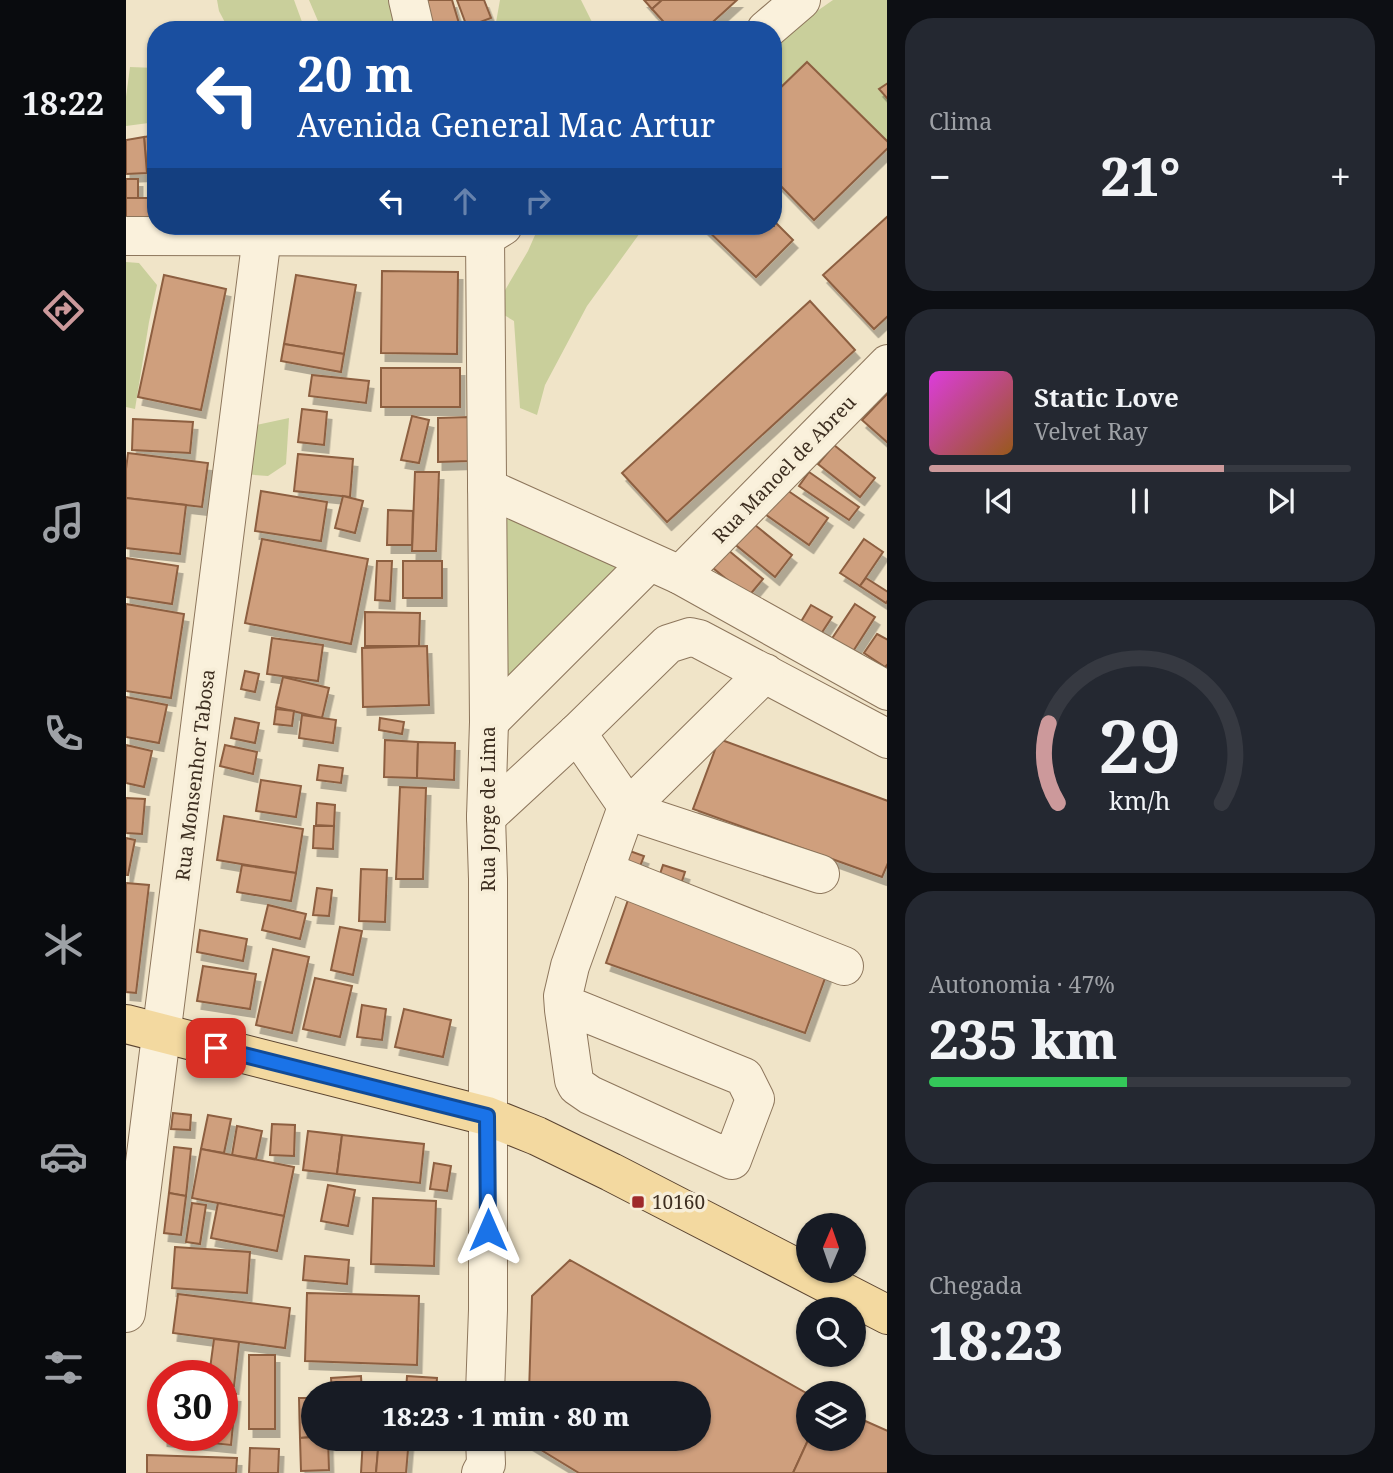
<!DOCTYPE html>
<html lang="pt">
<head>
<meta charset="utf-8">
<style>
  body { margin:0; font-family:"Noto Serif",serif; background:#242831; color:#f1f3f6; height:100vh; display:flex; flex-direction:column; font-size:26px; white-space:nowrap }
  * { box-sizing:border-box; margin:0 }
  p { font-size:23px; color:#9ea1a6 }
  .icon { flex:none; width:38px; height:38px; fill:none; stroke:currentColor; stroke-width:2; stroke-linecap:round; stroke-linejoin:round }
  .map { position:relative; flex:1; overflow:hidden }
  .panel { display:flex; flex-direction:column; gap:18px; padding:18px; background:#0d0f14; width:506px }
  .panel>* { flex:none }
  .guide { position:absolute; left:21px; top:21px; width:635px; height:214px; border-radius:28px; box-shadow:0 2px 5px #0004; background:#1a4fa0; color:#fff; overflow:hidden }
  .needle { width:46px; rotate:2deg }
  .fabs { position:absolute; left:670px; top:1213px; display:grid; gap:14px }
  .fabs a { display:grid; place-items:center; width:70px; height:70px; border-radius:50%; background:#171b24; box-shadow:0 2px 5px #0004; font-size:35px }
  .speed { position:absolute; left:21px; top:1360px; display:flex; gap:14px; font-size:35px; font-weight:700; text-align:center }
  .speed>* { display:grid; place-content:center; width:91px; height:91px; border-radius:50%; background:#171b24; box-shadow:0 2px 5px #0004; line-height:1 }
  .speed .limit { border:10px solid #d22; background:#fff; color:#111 }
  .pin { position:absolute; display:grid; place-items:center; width:60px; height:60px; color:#fff; margin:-30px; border-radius:14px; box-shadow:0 4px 10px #0006 }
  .me { position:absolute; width:77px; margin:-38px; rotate:0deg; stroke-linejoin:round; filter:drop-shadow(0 0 5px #0008) }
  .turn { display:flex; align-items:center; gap:24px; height:147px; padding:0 35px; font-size:32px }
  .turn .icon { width:91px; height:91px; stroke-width:2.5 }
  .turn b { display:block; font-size:49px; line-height:60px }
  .lanes { display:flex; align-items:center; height:66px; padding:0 35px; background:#0003; justify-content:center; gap:35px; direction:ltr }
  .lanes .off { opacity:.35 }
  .big { font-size:52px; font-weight:800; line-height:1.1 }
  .panel .widget { flex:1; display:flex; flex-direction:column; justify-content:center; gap:10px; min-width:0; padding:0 24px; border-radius:28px; background:#242831 }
  .panel .dial { align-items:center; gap:0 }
  .dial svg { height:182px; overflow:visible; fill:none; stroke:#363941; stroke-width:7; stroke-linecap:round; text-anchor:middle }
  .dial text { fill:#f1f3f6; stroke:none }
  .song { display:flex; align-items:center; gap:21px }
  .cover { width:84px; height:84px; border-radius:10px; background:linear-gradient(135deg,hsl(300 70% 55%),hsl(30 70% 35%)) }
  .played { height:7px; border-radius:4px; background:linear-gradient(90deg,#cc999b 70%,#363941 70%) }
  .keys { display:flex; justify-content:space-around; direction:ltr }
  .heat { display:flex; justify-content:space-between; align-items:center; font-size:38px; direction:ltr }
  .charge { height:10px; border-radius:5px; background:linear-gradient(90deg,#34c759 47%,#363941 0) }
  .trip { position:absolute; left:175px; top:1381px; width:410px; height:70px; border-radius:35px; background:#171b24; box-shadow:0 2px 5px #0004; font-weight:800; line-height:70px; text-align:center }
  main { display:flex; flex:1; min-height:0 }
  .dock { display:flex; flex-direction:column; width:126px; justify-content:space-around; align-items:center; background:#090b0e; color:#9ea1a6 }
  .dock .icon { width:49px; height:49px }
  .dock .on { color:#cc999b }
  .dock b { font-size:32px; color:#f1f3f6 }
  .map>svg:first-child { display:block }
  .green { fill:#c9cf9b }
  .building { fill:#cf9f7d; stroke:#8d5f41; stroke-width:2; filter:url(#shadow) }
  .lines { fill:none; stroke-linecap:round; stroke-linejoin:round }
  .minor-casing { stroke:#8d765c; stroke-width:40 }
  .major-casing { stroke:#5b4430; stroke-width:40 }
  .minor { stroke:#faf1dc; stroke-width:38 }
  .major { stroke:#f3d9a0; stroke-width:38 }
  .route-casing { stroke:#114b97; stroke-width:18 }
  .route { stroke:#1a73e8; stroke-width:12 }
  .poi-dot { fill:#9e2a2b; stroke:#f7eed8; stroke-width:2.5 }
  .labels { text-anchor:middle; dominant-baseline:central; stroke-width:7; stroke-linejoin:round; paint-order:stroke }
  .street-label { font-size:19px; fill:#3d2e20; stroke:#f7eed8 }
  .poi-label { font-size:19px; fill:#3d2e20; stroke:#f7eed8; text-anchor:start }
</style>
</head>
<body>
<main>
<nav class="dock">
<b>18:22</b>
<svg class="icon on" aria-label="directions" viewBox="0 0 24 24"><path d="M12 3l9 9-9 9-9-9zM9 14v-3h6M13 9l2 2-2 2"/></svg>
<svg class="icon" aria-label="music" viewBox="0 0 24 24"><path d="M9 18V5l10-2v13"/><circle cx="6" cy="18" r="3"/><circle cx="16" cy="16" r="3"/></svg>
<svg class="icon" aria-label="phone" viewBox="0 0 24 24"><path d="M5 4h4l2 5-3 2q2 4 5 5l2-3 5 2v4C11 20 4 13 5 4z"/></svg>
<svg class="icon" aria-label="climate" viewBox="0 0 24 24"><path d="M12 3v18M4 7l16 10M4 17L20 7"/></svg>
<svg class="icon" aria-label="car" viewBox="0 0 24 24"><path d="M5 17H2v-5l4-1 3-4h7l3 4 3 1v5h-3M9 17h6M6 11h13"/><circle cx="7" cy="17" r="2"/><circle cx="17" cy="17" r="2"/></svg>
<svg class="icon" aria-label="filters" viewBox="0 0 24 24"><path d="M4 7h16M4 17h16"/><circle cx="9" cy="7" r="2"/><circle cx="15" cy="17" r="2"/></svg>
</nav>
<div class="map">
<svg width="762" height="1473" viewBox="0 0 762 1473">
  <defs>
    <filter id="shadow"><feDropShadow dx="4.5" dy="8" stdDeviation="0" flood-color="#0004"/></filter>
  </defs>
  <rect width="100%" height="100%" fill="#f0e4c8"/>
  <g class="green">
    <path d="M 91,0 L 168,0 L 179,30 L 103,30 L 93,11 Z"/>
    <path d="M 183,0 L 268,0 L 274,30 L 187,30 L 192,21 Z"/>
    <path d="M 374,0 L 455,0 L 470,30 L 367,30 L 369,28 Z"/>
    <path d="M 707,0 L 761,0 L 761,143 L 691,79 L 648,111 L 648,41 Z"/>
    <path d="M 4,67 L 30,68 L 30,122 L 0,126 L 0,97 Z"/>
    <path d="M 413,226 L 519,226 L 461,306 L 419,385 L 411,415 L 394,408 L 388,321 L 368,309 L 402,251 Z"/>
    <path d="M 0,262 L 13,263 L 31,285 L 23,322 L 9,409 L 0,407 Z"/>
    <path d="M 163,418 L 160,464 L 142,476 L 117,474 L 126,426 Z"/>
    <path d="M 371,503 L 510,565 L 371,687 Z"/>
  </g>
  <g class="building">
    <path d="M 293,0 L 326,0 L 335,30 L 302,30 Z"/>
    <path d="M 331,0 L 358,0 L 365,18 L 341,27 Z"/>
    <path d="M 518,0 L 536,0 L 526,9 Z"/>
    <path d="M 536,0 L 611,0 L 578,30 L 545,30 L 526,9 Z"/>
    <path d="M 681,62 L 762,142 L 762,148 L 688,220 L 648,179 L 648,94 Z"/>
    <path d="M 762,83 L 762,99 L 753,89 Z"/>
    <path d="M 30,135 L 30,174 L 21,173 L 18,137 Z"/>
    <path d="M 18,137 L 21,173 L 0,174 L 0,140 Z"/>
    <rect x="0" y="179" width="12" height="19"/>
    <path d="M 0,198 L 30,198 L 30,217 L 0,218 Z"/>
    <path d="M 762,216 L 762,316 L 748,329 L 697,275 Z"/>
    <path d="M 648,221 L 667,240 L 630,277 L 577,226 L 648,226 Z"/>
    <path d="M 256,271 L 332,272 L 331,354 L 255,353 Z"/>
    <path d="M 38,275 L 100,289 L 75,410 L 12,397 Z"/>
    <path d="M 170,275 L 230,285 L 218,354 L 158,344 Z"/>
    <path d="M 684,301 L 729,350 L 541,522 L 496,473 Z"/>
    <path d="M 158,344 L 218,354 L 215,372 L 155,361 Z"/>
    <rect x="255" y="368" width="79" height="39"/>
    <path d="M 186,375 L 243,381 L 240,403 L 183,396 Z"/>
    <path d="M 761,394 L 762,394 L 762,443 L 736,420 Z"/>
    <path d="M 176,409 L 201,412 L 198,445 L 172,442 Z"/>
    <path d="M 286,416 L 303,420 L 293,463 L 275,460 Z"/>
    <path d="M 343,417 L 343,461 L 312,462 L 312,418 Z"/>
    <path d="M 7,419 L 67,422 L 64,453 L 6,450 Z"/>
    <path d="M 708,445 L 749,478 L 734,497 L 692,464 Z"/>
    <path d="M 2,453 L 82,463 L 76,507 L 0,498 L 0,469 Z"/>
    <path d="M 172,454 L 227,459 L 224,497 L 168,491 Z"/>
    <path d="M 289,472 L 313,472 L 310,551 L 286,551 Z"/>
    <path d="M 683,472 L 733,507 L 723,520 L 673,486 Z"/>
    <path d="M 655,486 L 702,518 L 683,545 L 636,512 Z"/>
    <path d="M 135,491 L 201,502 L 195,541 L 129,531 Z"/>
    <path d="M 217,496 L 237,501 L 229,533 L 209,528 Z"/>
    <path d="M 0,498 L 60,505 L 54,554 L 0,548 Z"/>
    <path d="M 262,510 L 287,511 L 286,545 L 261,545 Z"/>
    <path d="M 624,521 L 666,555 L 649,577 L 606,542 Z"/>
    <path d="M 136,539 L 242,559 L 225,644 L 119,623 Z"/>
    <path d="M 738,539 L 757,552 L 734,586 L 714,573 Z"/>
    <path d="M 602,550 L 637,579 L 622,597 L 587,568 Z"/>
    <path d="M 0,558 L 52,566 L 46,604 L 0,597 Z"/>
    <path d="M 251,561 L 266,561 L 264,601 L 249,600 Z"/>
    <rect x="277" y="561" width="39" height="37"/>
    <path d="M 740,578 L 762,592 L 762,600 L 760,603 L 734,586 Z"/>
    <path d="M 0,604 L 58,614 L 45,698 L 0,691 Z"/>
    <path d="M 729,604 L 749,617 L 726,653 L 705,640 Z"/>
    <path d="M 685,605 L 706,617 L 693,637 L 673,625 Z"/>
    <path d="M 239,612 L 294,613 L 293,646 L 239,646 Z"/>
    <path d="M 751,634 L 762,640 L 762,664 L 759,667 L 738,653 Z"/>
    <path d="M 146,638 L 197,645 L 192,681 L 141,674 Z"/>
    <path d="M 301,646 L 303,705 L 237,707 L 236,648 Z"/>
    <path d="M 119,671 L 133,674 L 129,692 L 115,689 Z"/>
    <path d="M 157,677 L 203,688 L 196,718 L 150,707 Z"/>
    <path d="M 0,697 L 41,705 L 33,743 L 0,737 Z"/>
    <path d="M 150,709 L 168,711 L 166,726 L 148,724 Z"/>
    <path d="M 176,715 L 210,720 L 207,743 L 173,738 Z"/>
    <path d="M 109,718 L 133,723 L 129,743 L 105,738 Z"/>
    <path d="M 254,718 L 278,722 L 276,734 L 253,730 Z"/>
    <path d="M 593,739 L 762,801 L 762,863 L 756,877 L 567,809 Z"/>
    <path d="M 259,740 L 292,742 L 291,778 L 258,777 Z"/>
    <path d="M 292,742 L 329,743 L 328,780 L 291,778 Z"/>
    <path d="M 0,745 L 26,751 L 18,787 L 0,783 Z"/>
    <path d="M 99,745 L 131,752 L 127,774 L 94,766 Z"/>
    <path d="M 193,765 L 217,768 L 215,783 L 191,780 Z"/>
    <path d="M 135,780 L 175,786 L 170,817 L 130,811 Z"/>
    <path d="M 274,787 L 300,788 L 297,879 L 270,879 Z"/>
    <path d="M 0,798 L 19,799 L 16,834 L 0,833 Z"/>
    <path d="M 191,803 L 209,805 L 208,826 L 190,825 Z"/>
    <path d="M 98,816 L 177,829 L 170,873 L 91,860 Z"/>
    <path d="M 188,826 L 208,826 L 207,849 L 187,848 Z"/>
    <path d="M 0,838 L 9,840 L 2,875 L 0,875 Z"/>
    <path d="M 501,850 L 518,856 L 509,879 L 492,873 Z"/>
    <path d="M 116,865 L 170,873 L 165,901 L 111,892 Z"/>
    <path d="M 537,865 L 559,872 L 553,890 L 531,883 Z"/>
    <path d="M 235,869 L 261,870 L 259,922 L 233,921 Z"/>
    <path d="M 0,883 L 23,885 L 10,993 L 0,992 Z"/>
    <path d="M 191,888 L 206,890 L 203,916 L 187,915 Z"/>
    <path d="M 502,900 L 702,970 L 679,1033 L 480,963 Z"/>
    <path d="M 142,905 L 180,914 L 174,939 L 136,930 Z"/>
    <path d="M 214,927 L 236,931 L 227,975 L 205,970 Z"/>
    <path d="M 74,930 L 121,939 L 117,961 L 71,952 Z"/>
    <path d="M 147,949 L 183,957 L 166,1033 L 130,1025 Z"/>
    <path d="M 77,966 L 130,974 L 124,1009 L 71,1001 Z"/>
    <path d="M 189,978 L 226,986 L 214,1037 L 177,1029 Z"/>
    <path d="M 236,1005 L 260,1009 L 256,1040 L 231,1037 Z"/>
    <path d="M 278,1009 L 325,1020 L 317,1057 L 269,1047 Z"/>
    <path d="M 47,1113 L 65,1115 L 64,1130 L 45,1129 Z"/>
    <path d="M 82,1115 L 105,1119 L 98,1153 L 75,1149 Z"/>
    <path d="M 146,1124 L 169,1125 L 168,1156 L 144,1155 Z"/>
    <path d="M 111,1126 L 136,1131 L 130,1159 L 106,1155 Z"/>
    <path d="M 182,1131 L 216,1135 L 211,1174 L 177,1170 Z"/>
    <path d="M 216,1135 L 298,1144 L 294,1183 L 211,1174 Z"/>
    <path d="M 48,1147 L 65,1149 L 60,1196 L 43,1193 Z"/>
    <path d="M 75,1149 L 168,1167 L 158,1216 L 66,1198 Z"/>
    <path d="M 308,1163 L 325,1166 L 321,1191 L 304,1189 Z"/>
    <path d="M 202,1185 L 229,1190 L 222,1226 L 195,1221 Z"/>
    <path d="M 43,1193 L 60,1196 L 55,1235 L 38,1233 Z"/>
    <path d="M 247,1198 L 310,1201 L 308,1266 L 245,1264 Z"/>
    <path d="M 66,1203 L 80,1205 L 74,1244 L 60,1242 Z"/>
    <path d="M 92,1203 L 158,1216 L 151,1251 L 85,1238 Z"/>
    <path d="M 49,1247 L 124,1252 L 121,1293 L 46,1288 Z"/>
    <path d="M 179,1256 L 223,1260 L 221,1284 L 177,1280 Z"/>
    <path d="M 444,1260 L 682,1394 L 683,1438 L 667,1473 L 453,1473 L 402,1442 L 402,1438 L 572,1438 L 572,1393 L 403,1393 L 406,1296 Z"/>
    <path d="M 181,1293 L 293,1296 L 291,1365 L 179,1361 Z"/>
    <path d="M 52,1294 L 164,1308 L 159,1348 L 47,1333 Z"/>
    <path d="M 88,1339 L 113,1342 L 108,1386 L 96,1385 L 96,1376 L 83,1376 Z"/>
    <rect x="123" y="1355" width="26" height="74"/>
    <path d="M 235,1376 L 236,1393 L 206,1393 L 205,1378 Z"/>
    <path d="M 281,1376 L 311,1378 L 310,1393 L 280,1392 Z"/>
    <path d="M 96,1393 L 110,1394 L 105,1445 L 37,1438 L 37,1435 L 96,1435 Z"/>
    <path d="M 173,1398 L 187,1398 L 187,1437 L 174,1438 Z"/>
    <path d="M 728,1416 L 762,1431 L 762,1473 L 667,1473 L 683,1438 L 728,1438 Z"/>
    <path d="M 187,1437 L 187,1438 L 202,1438 L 203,1470 L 175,1471 L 174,1438 Z"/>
    <path d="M 237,1438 L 253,1438 L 250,1473 L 235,1473 Z"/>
    <path d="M 253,1438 L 283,1438 L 280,1473 L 250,1473 Z"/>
    <path d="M 124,1448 L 153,1449 L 152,1473 L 123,1473 Z"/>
    <path d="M 21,1455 L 111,1458 L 110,1473 L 21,1473 Z"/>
  </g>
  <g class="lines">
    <defs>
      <g id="minor">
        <path d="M 282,0 L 289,30"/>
        <path d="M 640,30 L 675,0"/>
        <path d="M 356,226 L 359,237 L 363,722 L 360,817 L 362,879 L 362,1310 L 359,1393"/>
        <path d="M 0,236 L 359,237 L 377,226"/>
        <path d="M 361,488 L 554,575 L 762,691"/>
        <path d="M 554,575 L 762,364"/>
        <path d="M 363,722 L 523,562"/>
        <path d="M 451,733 L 499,803 L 500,810"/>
        <path d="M 500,810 L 694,874"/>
        <path d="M 360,817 L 451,733 L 542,644 L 564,637 L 573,639 L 762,739"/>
        <path d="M 478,871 L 718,966"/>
        <path d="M 438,1004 L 618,1077 L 629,1099 L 606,1160 L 464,1095 L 451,1086 L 448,1080 L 438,1010 L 437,996 L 444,966 L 500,810 L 639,673"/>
        <path d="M 0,1313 L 136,236"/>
        <path d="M 355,1473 L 360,1464 L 359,1438"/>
      </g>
      <path id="major" d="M 0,1024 L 361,1116 L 411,1136 L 485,1172 L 762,1315"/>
    </defs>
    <use href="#minor" class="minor-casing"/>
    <use href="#major" class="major-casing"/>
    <use href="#minor" class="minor"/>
    <use href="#major" class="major"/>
  </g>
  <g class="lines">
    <defs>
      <path id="route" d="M 90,1048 L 361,1116 L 362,1230"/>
    </defs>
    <use href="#route" class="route-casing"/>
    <use href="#route" class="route"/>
  </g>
  <rect class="poi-dot" x="505" y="1195" width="14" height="14" rx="3.5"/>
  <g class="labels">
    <g class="street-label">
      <text transform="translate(658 469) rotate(-46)">Rua Manoel de Abreu</text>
      <text transform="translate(69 775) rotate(-83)">Rua Monsenhor Tabosa</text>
      <text transform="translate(362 809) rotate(-90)">Rua Jorge de Lima</text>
    </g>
    <g class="poi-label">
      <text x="526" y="1202">10160</text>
    </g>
  </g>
</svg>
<div class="fabs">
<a><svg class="needle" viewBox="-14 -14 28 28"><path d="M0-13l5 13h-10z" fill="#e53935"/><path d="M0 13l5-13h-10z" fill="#9ea1a6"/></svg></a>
<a><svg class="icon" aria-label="search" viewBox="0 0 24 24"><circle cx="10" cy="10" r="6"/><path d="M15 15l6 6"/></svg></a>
<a><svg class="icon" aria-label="layers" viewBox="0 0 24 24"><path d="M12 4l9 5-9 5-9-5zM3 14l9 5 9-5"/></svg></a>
</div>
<div class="speed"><div class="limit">30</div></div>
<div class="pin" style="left:90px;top:1048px;background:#d93025"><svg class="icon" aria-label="arrive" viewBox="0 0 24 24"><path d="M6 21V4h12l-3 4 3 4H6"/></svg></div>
<svg class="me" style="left:362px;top:1230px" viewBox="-20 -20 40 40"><path d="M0-17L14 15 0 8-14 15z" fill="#1a73e8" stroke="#fff" stroke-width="4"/></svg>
<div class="trip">18:23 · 1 min · 80 m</div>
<div class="guide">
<div class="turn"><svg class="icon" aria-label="left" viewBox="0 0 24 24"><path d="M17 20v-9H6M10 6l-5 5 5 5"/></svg><div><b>20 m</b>Avenida General Mac Artur</div></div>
<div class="lanes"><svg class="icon" aria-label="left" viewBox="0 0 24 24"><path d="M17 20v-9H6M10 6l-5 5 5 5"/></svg><svg class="icon off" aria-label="ahead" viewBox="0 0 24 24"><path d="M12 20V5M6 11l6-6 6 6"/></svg><svg class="icon off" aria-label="right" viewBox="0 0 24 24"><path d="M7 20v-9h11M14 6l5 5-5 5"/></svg></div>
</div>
</div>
<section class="panel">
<div class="widget"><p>Clima</p>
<div class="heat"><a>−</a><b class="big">21°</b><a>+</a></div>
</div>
<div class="widget">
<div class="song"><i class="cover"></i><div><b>Static Love</b><p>Velvet Ray</p></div></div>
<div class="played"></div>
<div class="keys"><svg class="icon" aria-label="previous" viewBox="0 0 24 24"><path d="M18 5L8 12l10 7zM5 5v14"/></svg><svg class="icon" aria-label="pause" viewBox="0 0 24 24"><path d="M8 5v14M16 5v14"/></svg><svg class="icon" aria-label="next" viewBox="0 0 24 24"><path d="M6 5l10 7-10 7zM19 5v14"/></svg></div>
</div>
<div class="widget dial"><svg viewBox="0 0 100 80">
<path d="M14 69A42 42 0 1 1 86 69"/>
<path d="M14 69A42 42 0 0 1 10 34" stroke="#cc999b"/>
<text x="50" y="56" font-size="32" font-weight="700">29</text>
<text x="50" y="72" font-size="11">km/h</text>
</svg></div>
<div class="widget"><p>Autonomia · 47%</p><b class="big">235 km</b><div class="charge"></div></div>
<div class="widget"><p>Chegada</p><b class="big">18:23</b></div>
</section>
</main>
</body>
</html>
